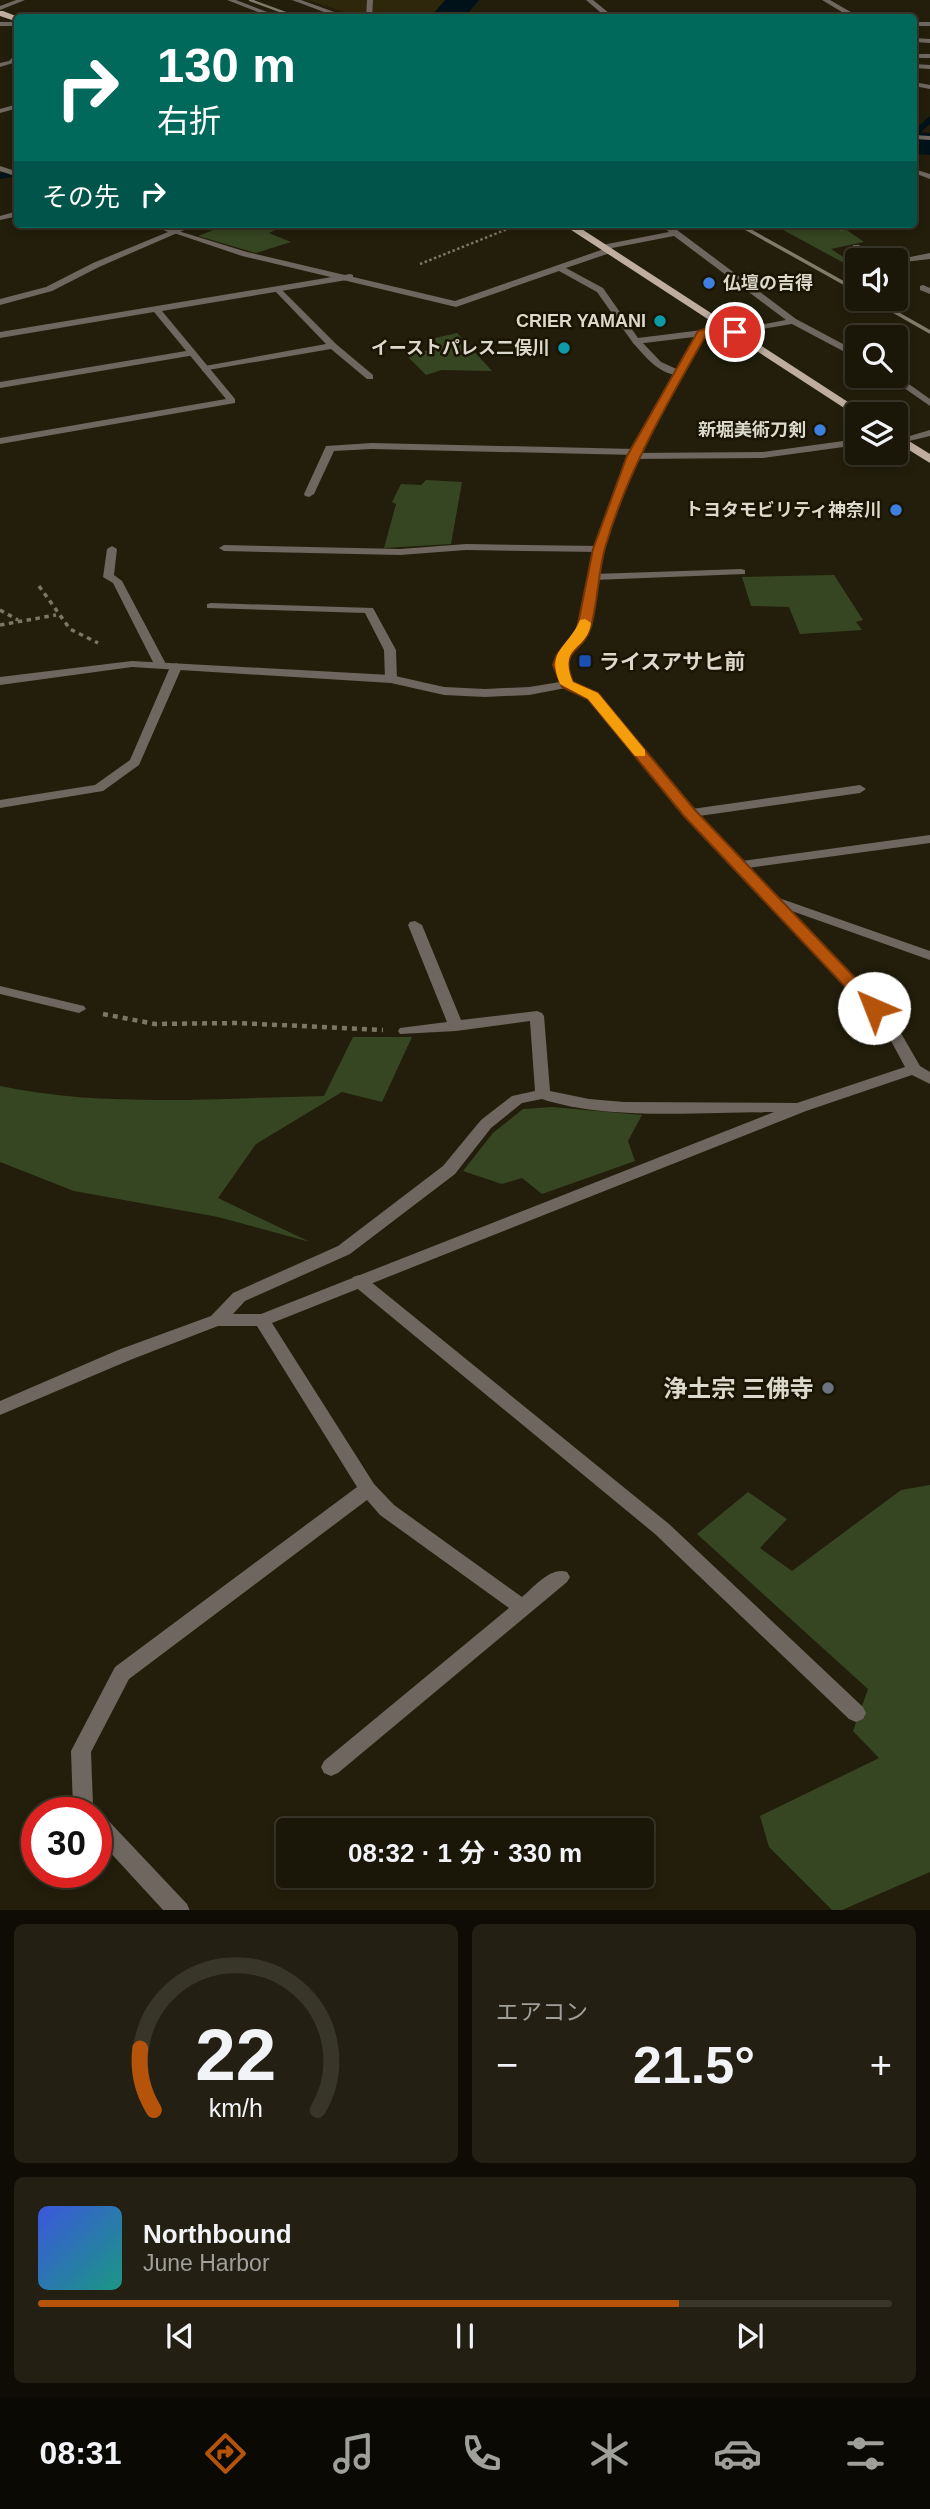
<!DOCTYPE html>
<html lang="ja">
<head>
<meta charset="utf-8">
<style>
  body { margin:0; font-family:Helvetica,"Noto Sans JP",sans-serif; background:#231f12; color:#f1f3f6; height:100vh; display:flex; flex-direction:column; font-size:26px; white-space:nowrap }
  * { box-sizing:border-box; margin:0 }
  p { font-size:23px; color:#9f9f9c }
  .icon { flex:none; width:38px; height:38px; fill:none; stroke:currentColor; stroke-width:2; stroke-linecap:round; stroke-linejoin:round }
  .map { position:relative; height:1910px; overflow:hidden }
  .details { display:flex; flex-direction:column; gap:14px; padding:14px; background:#0e0c04; flex:1 }
  .details>* { flex:none }
  .guide { position:absolute; left:14px; top:14px; width:903px; height:214px; border-radius:7px; box-shadow:0 4px 10px #0003,0 0 0 2px #383529; background:#00695c; color:#fff; overflow:hidden }
  .tools { position:absolute; left:845px; top:248px; display:grid; gap:14px }
  .tools a { display:grid; place-items:center; width:63px; height:63px; border-radius:7px; background:#1a1608; box-shadow:0 4px 10px #0003,0 0 0 2px #383529; font-size:35px }
  .speed { position:absolute; left:21px; top:1797px; display:flex; gap:14px; font-size:35px; font-weight:700; text-align:center }
  .speed>* { display:grid; place-content:center; width:91px; height:91px; border-radius:50%; background:#1a1608; box-shadow:0 4px 10px #0003,0 0 0 2px #383529; line-height:1 }
  .speed .limit { border:10px solid #d22; background:#fff; color:#111 }
  .pin { position:absolute; display:grid; place-items:center; width:60px; height:60px; color:#fff; margin:-30px; border:4px solid #fff; border-radius:50%; box-shadow:0 2px 7px #0007 }
  .me { position:absolute; width:77px; margin:-38px; rotate:316deg; stroke-linejoin:round; filter:drop-shadow(0 0 5px #0008) }
  .turn { display:flex; align-items:center; gap:24px; height:147px; padding:0 28px; font-size:32px }
  .turn .icon { width:91px; height:91px; stroke-width:2.5 }
  .turn b { display:block; font-size:49px; line-height:60px }
  .then { display:flex; align-items:center; height:66px; padding:0 28px; background:#0003; gap:14px; font-size:26px }
  .big { font-size:52px; font-weight:700; line-height:1.1 }
  .details .tile { flex:1; display:flex; flex-direction:column; justify-content:center; gap:10px; min-width:0; padding:0 24px; border-radius:10px; background:#231f12 }
  .details .dial { align-items:center; gap:0 }
  .dial svg { height:182px; overflow:visible; fill:none; stroke:#383529; stroke-width:7; stroke-linecap:round; text-anchor:middle }
  .dial text { fill:#f1f3f6; stroke:none }
  .song { display:flex; align-items:center; gap:21px }
  .cover { width:84px; height:84px; border-radius:10px; background:linear-gradient(135deg,hsl(230 70% 55%),hsl(170 70% 35%)) }
  .played { height:7px; border-radius:4px; background:linear-gradient(90deg,#b45309 75%,#383529 75%) }
  .keys { display:flex; justify-content:space-around; direction:ltr }
  .heat { display:flex; justify-content:space-between; align-items:center; font-size:38px; direction:ltr }
  .details .tiles { flex:1; display:grid; gap:14px; grid-template-columns:1fr 1fr }
  .tile:last-child { grid-column:span 2 }
  .trip { position:absolute; left:276px; top:1818px; width:378px; height:70px; border-radius:7px; background:#1a1608; box-shadow:0 4px 10px #0003,0 0 0 2px #383529; font-weight:700; line-height:70px; text-align:center }
  .tab-bar { display:flex; height:112px; justify-content:space-around; align-items:center; background:#0a0903; color:#9f9f9c }
  .tab-bar .icon { width:49px; height:49px }
  .tab-bar .current { color:#b45309 }
  .tab-bar b { font-size:32px; color:#f1f3f6 }
  .map>svg:first-child { display:block }
  .built { fill:#2e270c }
  .green { fill:#364622 }
  .lines { fill:none; stroke-linecap:round; stroke-linejoin:round }
  .stream { stroke:#001219; stroke-width:6 }
  .river { fill:#001219; fill-rule:evenodd }
  .path-far2 { stroke:#7b7767; stroke-width:2.5; stroke-dasharray:2.5 2.5; stroke-linecap:butt }
  .path-far1 { stroke:#7b7767; stroke-width:3.5; stroke-dasharray:4.5 4.5; stroke-linecap:butt }
  .path { stroke:#7b7767; stroke-width:4.5; stroke-dasharray:5 5; stroke-linecap:butt }
  .service { fill:#6e665f; fill-rule:evenodd }
  .minor { fill:#6e665f; fill-rule:evenodd }
  .tertiary { fill:#6e665f; fill-rule:evenodd }
  .primary { fill:#bfaea0; fill-rule:evenodd }
  .rail-far1 { stroke:#7f7b6c; stroke-width:2.5 }
  .rail { stroke:#7f7b6c; stroke-width:3.5 }
  .route { fill:#b45309; stroke:#753606; stroke-width:2 }
  .slow { fill:#f59e0b }
  .shop-dot { fill:#3f7fe0; stroke:#1a1503; stroke-width:2.5 }
  .culture-dot { fill:#0f9aa8; stroke:#1a1503; stroke-width:2.5 }
  .transit-dot { fill:#1a4fb4; stroke:#1a1503; stroke-width:2.5 }
  .worship-dot { fill:#6b7280; stroke:#1a1503; stroke-width:2.5 }
  .labels { text-anchor:middle; dominant-baseline:central; stroke-width:5; stroke-linejoin:round; paint-order:stroke }
  .far-poi-label { font-size:18px; font-weight:bold; fill:#dbd8cc; stroke:#1a1503; text-anchor:end }
  .poi-label { font-size:21px; font-weight:bold; fill:#dbd8cc; stroke:#1a1503; text-anchor:start }
  .near-poi-label { font-size:24px; font-weight:bold; fill:#dbd8cc; stroke:#1a1503; text-anchor:end }
</style>
</head>
<body>
<div class="map">
<svg width="930" height="1911" viewBox="0 0 930 1911">
  <rect width="100%" height="100%" fill="#231e0b"/>
  <path class="built" d="M 307,0 L 446,0 L 428,18 L 360,17 Z"/>
  <g class="green">
    <path d="M 229,224 L 265,224 L 277,229 L 269,233 L 291,242 L 256,253 L 198,236 Z"/>
    <path d="M 772,224 L 838,224 L 864,242 L 831,249 L 857,266 L 857,270 Z"/>
    <path d="M 457,333 L 492,371 L 442,370 L 426,375 L 405,354 L 438,349 L 435,338 Z"/>
    <path d="M 426,480 L 462,482 L 451,544 L 384,548 L 396,504 L 392,502 L 401,484 L 421,485 Z"/>
    <path d="M 834,575 L 863,620 L 856,622 L 862,630 L 800,634 L 789,607 L 751,606 L 742,577 Z"/>
    <path d="M 353,1037 L 412,1037 L 382,1102 L 342,1092 L 256,1144 L 218,1198 L 310,1242 L 218,1217 L 74,1191 L 0,1162 L 0,1086 C 105,1108 217,1098 324,1096 Z"/>
    <path d="M 552,1107 L 642,1115 L 628,1141 L 635,1161 L 542,1194 L 522,1178 L 502,1184 L 463,1171 L 493,1133 L 523,1109 Z"/>
    <path d="M 930,1485 L 930,1872 L 842,1910 L 832,1910 L 769,1847 L 760,1816 L 879,1758 L 853,1731 L 868,1689 L 697,1534 L 748,1492 L 787,1519 L 760,1548 L 792,1571 L 901,1490 Z"/>
  </g>
  <g class="lines">
    <g class="stream">
      <path d="M 914,134 L 930,120"/>
      <path d="M 0,176 L 12,174"/>
    </g>
    <g class="river">
      <path d="M 445,0 L 479,0 L 464,18 L 430,18 Z"/>
      <path d="M 914,132 L 930,133 L 930,155 L 914,154 Z"/>
    </g>
    <g class="path-far2">
      <path d="M 831,224 L 843,230"/>
      <path d="M 420,264 L 520,224"/>
    </g>
    <g class="path-far1">
      <path d="M 39,586 L 70,629 L 98,643"/>
      <path d="M 0,610 L 18,620"/>
      <path d="M 0,625 L 56,615"/>
    </g>
    <path class="path" d="M 103,1014 L 155,1024 L 238,1023 L 383,1030"/>
    <g class="service">
      <path d="M 16,0 L 25,0 L 0,10 L 0,6 Z"/>
      <path d="M 367,0 L 373,0 L 372,18 L 366,18 Z"/>
      <rect x="914" y="54" width="16" height="4"/>
      <path d="M 914,64 L 930,65 L 930,69 L 914,68 Z"/>
      <path d="M 914,82 L 930,85 L 930,89 L 914,86 Z"/>
      <path d="M 914,135 L 930,136 L 930,140 L 914,139 Z"/>
      <path d="M 18,211 L 18,216 L 0,220 L 0,216 Z"/>
      <path d="M 660,224 L 669,224 L 796,319 L 858,352 L 858,359 L 792,324 L 732,334 L 732,330 L 786,320 L 674,236 L 612,248 L 613,252 L 566,268 L 603,288 L 638,338 L 702,330 L 706,333 L 702,336 L 636,344 L 633,343 L 597,292 L 559,271 L 456,307 L 242,256 L 171,232 L 175,230 L 247,252 L 455,301 L 604,249 L 601,247 L 602,245 L 669,232 Z"/>
      <path d="M 853,245 L 859,245 L 880,261 L 870,261 L 853,249 Z"/>
      <path d="M 930,253 L 930,259 L 896,263 L 896,261 L 890,261 Z"/>
      <path d="M 923,285 L 930,288 L 930,294 L 920,290 L 920,286 Z"/>
      <path d="M 278,286 L 336,344 L 373,375 L 373,379 L 367,379 L 331,349 L 202,371 L 202,367 L 205,366 L 326,344 L 275,291 L 274,289 Z"/>
      <path d="M 192,350 L 195,351 L 195,355 L 0,388 L 0,382 Z"/>
      <path d="M 896,375 L 930,399 L 930,406 L 887,376 Z"/>
      <path d="M 858,439 L 858,445 L 763,458 L 633,459 L 628,456 L 633,453 L 763,452 Z"/>
      <path d="M 112,546 L 117,549 L 114,575 L 122,581 L 167,666 L 165,668 L 157,668 L 155,666 L 113,583 L 103,577 L 107,549 Z"/>
      <path d="M 741,569 L 745,570 L 745,574 L 594,580 L 589,577 L 594,574 Z"/>
      <path d="M 359,1275 L 365,1277 L 669,1524 L 863,1707 L 866,1713 L 863,1719 L 856,1722 L 849,1719 L 655,1534 L 353,1285 L 351,1281 L 353,1277 Z"/>
    </g>
    <g class="minor">
      <path d="M 227,0 L 236,0 L 283,18 L 273,18 Z"/>
      <path d="M 292,0 L 301,0 L 351,18 L 340,18 Z"/>
      <path d="M 586,0 L 593,0 L 615,18 L 607,18 Z"/>
      <path d="M 822,0 L 830,0 L 861,18 L 852,18 Z"/>
      <rect x="0" y="22" width="18" height="4"/>
      <rect x="914" y="22" width="16" height="4"/>
      <path d="M 914,38 L 930,39 L 930,43 L 914,42 Z"/>
      <path d="M 18,52 L 18,59 L 13,63 L 0,67 L 0,63 L 9,61 Z"/>
      <path d="M 18,104 L 18,108 L 0,113 L 0,109 Z"/>
      <path d="M 0,166 L 18,172 L 18,177 L 0,171 Z"/>
      <path d="M 914,169 L 930,174 L 930,179 L 914,173 Z"/>
      <path d="M 149,224 L 161,224 L 175,229 L 187,224 L 198,224 L 99,267 L 52,291 L 0,305 L 0,299 L 46,287 L 93,263 L 168,232 Z"/>
      <path d="M 350,274 L 353,275 L 353,279 L 162,311 L 235,399 L 235,403 L 0,444 L 0,438 L 226,399 L 154,312 L 0,338 L 0,332 Z"/>
      <path d="M 633,339 L 639,339 L 661,362 L 681,371 L 681,375 C 660,376 646,357 633,343 Z"/>
      <path d="M 930,430 L 930,436 L 901,443 L 896,440 Z"/>
      <path d="M 372,443 L 635,449 L 640,452 L 635,455 L 372,449 L 334,451 L 314,494 L 309,497 L 305,496 L 304,494 L 326,446 Z"/>
      <path d="M 466,544 L 599,546 L 604,549 L 599,552 L 466,550 L 400,555 L 224,551 L 219,548 L 224,545 L 400,549 Z"/>
      <path d="M 211,603 L 373,608 L 396,650 L 397,679 L 391,683 L 385,679 L 384,650 L 365,613 L 207,608 L 207,604 Z"/>
      <path d="M 176,663 L 182,667 L 139,765 L 103,791 L 0,808 L 0,800 L 95,785 L 130,760 L 170,667 Z"/>
      <path d="M 567,680 L 597,693 L 692,809 L 860,785 L 866,789 L 860,793 L 699,816 L 742,861 L 930,835 L 930,843 L 748,868 L 776,897 L 930,951 L 930,960 L 789,910 L 894,1021 L 920,1066 L 930,1072 L 930,1084 L 912,1075 L 806,1111 L 272,1323 L 374,1484 L 394,1505 L 522,1597 C 534,1587 551,1566 567,1572 L 570,1577 L 567,1582 L 338,1773 L 331,1776 L 324,1773 L 321,1767 L 324,1761 L 509,1608 L 380,1515 L 367,1500 L 129,1679 L 91,1752 L 93,1805 L 97,1813 L 103,1815 L 187,1904 L 190,1911 L 164,1911 L 96,1837 L 96,1813 L 75,1813 L 73,1808 L 71,1751 L 115,1667 L 357,1487 L 257,1326 L 218,1326 L 130,1360 L 0,1415 L 0,1401 L 118,1350 L 211,1316 L 233,1293 L 338,1246 L 443,1166 L 481,1120 L 512,1096 L 535,1091 L 530,1021 L 456,1031 L 400,1034 L 398,1031 L 400,1028 L 447,1022 L 408,925 L 410,922 L 415,921 L 422,925 L 461,1020 L 537,1011 L 542,1013 L 544,1016 L 550,1091 L 589,1099 L 624,1102 L 797,1103 L 905,1067 L 883,1026 L 684,816 L 589,699 L 563,687 L 561,684 ZM 542,1099 C 607,1121 705,1112 774,1112 L 261,1314 L 233,1314 L 245,1301 L 350,1254 L 455,1174 L 491,1128 L 522,1103 Z"/>
      <path d="M 0,986 L 84,1006 L 86,1009 L 79,1013 L 0,994 Z"/>
    </g>
    <path class="tertiary" d="M 722,323 L 729,325 L 705,335 L 638,456 L 604,549 L 590,630 L 568,657 L 565,665 L 573,684 L 571,687 L 529,695 L 485,697 L 444,695 L 391,683 L 132,667 L 0,685 L 0,677 L 132,661 L 391,675 L 444,687 L 485,689 L 529,687 L 560,682 L 553,665 L 558,654 L 578,629 L 594,549 L 628,456 L 699,331 Z"/>
    <g class="primary">
      <path d="M 0,11 L 3,11 L 21,18 L 15,21 L 0,16 Z"/>
      <path d="M 562,224 L 574,224 L 868,415 L 858,415 L 858,417 Z"/>
      <path d="M 896,433 L 930,454 L 930,463 L 896,442 Z"/>
    </g>
    <path class="rail-far1" d="M 250,0 L 299,18"/>
    <g class="rail">
      <path d="M 738,224 L 858,291"/>
      <path d="M 872,299 L 930,332"/>
    </g>
  </g>
  <path class="route" d="M 722,323 L 729,323 L 740,332 L 735,335 L 724,329 L 706,335 C 667,404 627,471 605,548 C 598,573 598,601 591,627 C 583,654 559,647 573,682 L 598,693 L 694,809 L 880,1004 L 880,1011 L 868,1011 L 684,816 L 588,699 L 562,687 L 553,665 L 556,656 L 577,629 L 593,549 L 627,456 L 698,331 Z"/>
  <path class="slow" d="M 585,619 L 591,623 C 587,652 558,644 573,682 L 598,693 L 645,750 L 645,756 L 635,756 L 588,699 L 560,684 C 546,649 567,650 580,620 Z"/>
  <g class="shop-dot">
    <circle cx="709" cy="283" r="7"/>
    <circle cx="820" cy="430" r="7"/>
    <circle cx="896" cy="510" r="7"/>
  </g>
  <g class="culture-dot">
    <circle cx="660" cy="321" r="7"/>
    <circle cx="564" cy="348" r="7"/>
  </g>
  <rect class="transit-dot" x="578" y="654" width="14" height="14" rx="3.5"/>
  <circle class="worship-dot" cx="828" cy="1388" r="7"/>
  <g class="labels">
    <g class="far-poi-label">
      <text x="723" y="283" text-anchor="start">仏壇の吉得</text>
      <text x="646" y="321">CRIER YAMANI</text>
      <text x="550" y="348">イーストパレス二俣川</text>
      <text x="806" y="430">新堀美術刀剣</text>
      <text x="882" y="510">トヨタモビリティ神奈川</text>
    </g>
    <g class="poi-label">
      <text x="599" y="661">ライスアサヒ前</text>
    </g>
    <g class="near-poi-label">
      <text x="814" y="1388">浄土宗 三佛寺</text>
    </g>
  </g>
</svg>
<div class="tools">
<a><svg class="icon" aria-label="sound" viewBox="0 0 24 24"><path d="M4 9h4l5-4v14l-5-4H4zM17 9q2 3 0 6"/></svg></a>
<a><svg class="icon" aria-label="search" viewBox="0 0 24 24"><circle cx="10" cy="10" r="6"/><path d="M15 15l6 6"/></svg></a>
<a><svg class="icon" aria-label="layers" viewBox="0 0 24 24"><path d="M12 4l9 5-9 5-9-5zM3 14l9 5 9-5"/></svg></a>
</div>
<div class="speed"><div class="limit">30</div></div>
<div class="pin" style="left:735px;top:332px;background:#d93025"><svg class="icon" aria-label="arrive" viewBox="0 0 24 24"><path d="M6 21V4h12l-3 4 3 4H6"/></svg></div>
<svg class="me" style="left:874px;top:1008px" viewBox="-20 -20 40 40"><circle r="19" fill="#fff"/><path d="M0-13L10 11 0 6-10 11z" fill="#b45309"/></svg>
<div class="trip">08:32 · 1 分 · 330 m</div>
<div class="guide">
<div class="turn"><svg class="icon" aria-label="right" viewBox="0 0 24 24"><path d="M7 20v-9h11M14 6l5 5-5 5"/></svg><div><b>130 m</b>右折</div></div>
<div class="then">その先<svg class="icon" aria-label="right" viewBox="0 0 24 24"><path d="M7 20v-9h11M14 6l5 5-5 5"/></svg></div>
</div>
</div>
<section class="details">
<div class="tiles">
<div class="tile dial"><svg viewBox="0 0 100 80">
<path d="M14 69A42 42 0 1 1 86 69"/>
<path d="M14 69A42 42 0 0 1 8 42" stroke="#b45309"/>
<text x="50" y="56" font-size="32" font-weight="700">22</text>
<text x="50" y="72" font-size="11">km/h</text>
</svg></div>
<div class="tile"><p>エアコン</p>
<div class="heat"><a>−</a><b class="big">21.5°</b><a>+</a></div>
</div>
<div class="tile">
<div class="song"><i class="cover"></i><div><b>Northbound</b><p>June Harbor</p></div></div>
<div class="played"></div>
<div class="keys"><svg class="icon" aria-label="previous" viewBox="0 0 24 24"><path d="M18 5L8 12l10 7zM5 5v14"/></svg><svg class="icon" aria-label="pause" viewBox="0 0 24 24"><path d="M8 5v14M16 5v14"/></svg><svg class="icon" aria-label="next" viewBox="0 0 24 24"><path d="M6 5l10 7-10 7zM19 5v14"/></svg></div>
</div>
</div>
</section>
<nav class="tab-bar">
<b>08:31</b>
<svg class="icon current" aria-label="directions" viewBox="0 0 24 24"><path d="M12 3l9 9-9 9-9-9zM9 14v-3h6M13 9l2 2-2 2"/></svg>
<svg class="icon" aria-label="music" viewBox="0 0 24 24"><path d="M9 18V5l10-2v13"/><circle cx="6" cy="18" r="3"/><circle cx="16" cy="16" r="3"/></svg>
<svg class="icon" aria-label="phone" viewBox="0 0 24 24"><path d="M5 4h4l2 5-3 2q2 4 5 5l2-3 5 2v4C11 20 4 13 5 4z"/></svg>
<svg class="icon" aria-label="climate" viewBox="0 0 24 24"><path d="M12 3v18M4 7l16 10M4 17L20 7"/></svg>
<svg class="icon" aria-label="car" viewBox="0 0 24 24"><path d="M5 17H2v-5l4-1 3-4h7l3 4 3 1v5h-3M9 17h6M6 11h13"/><circle cx="7" cy="17" r="2"/><circle cx="17" cy="17" r="2"/></svg>
<svg class="icon" aria-label="filters" viewBox="0 0 24 24"><path d="M4 7h16M4 17h16"/><circle cx="9" cy="7" r="2"/><circle cx="15" cy="17" r="2"/></svg>
</nav>
</body>
</html>
